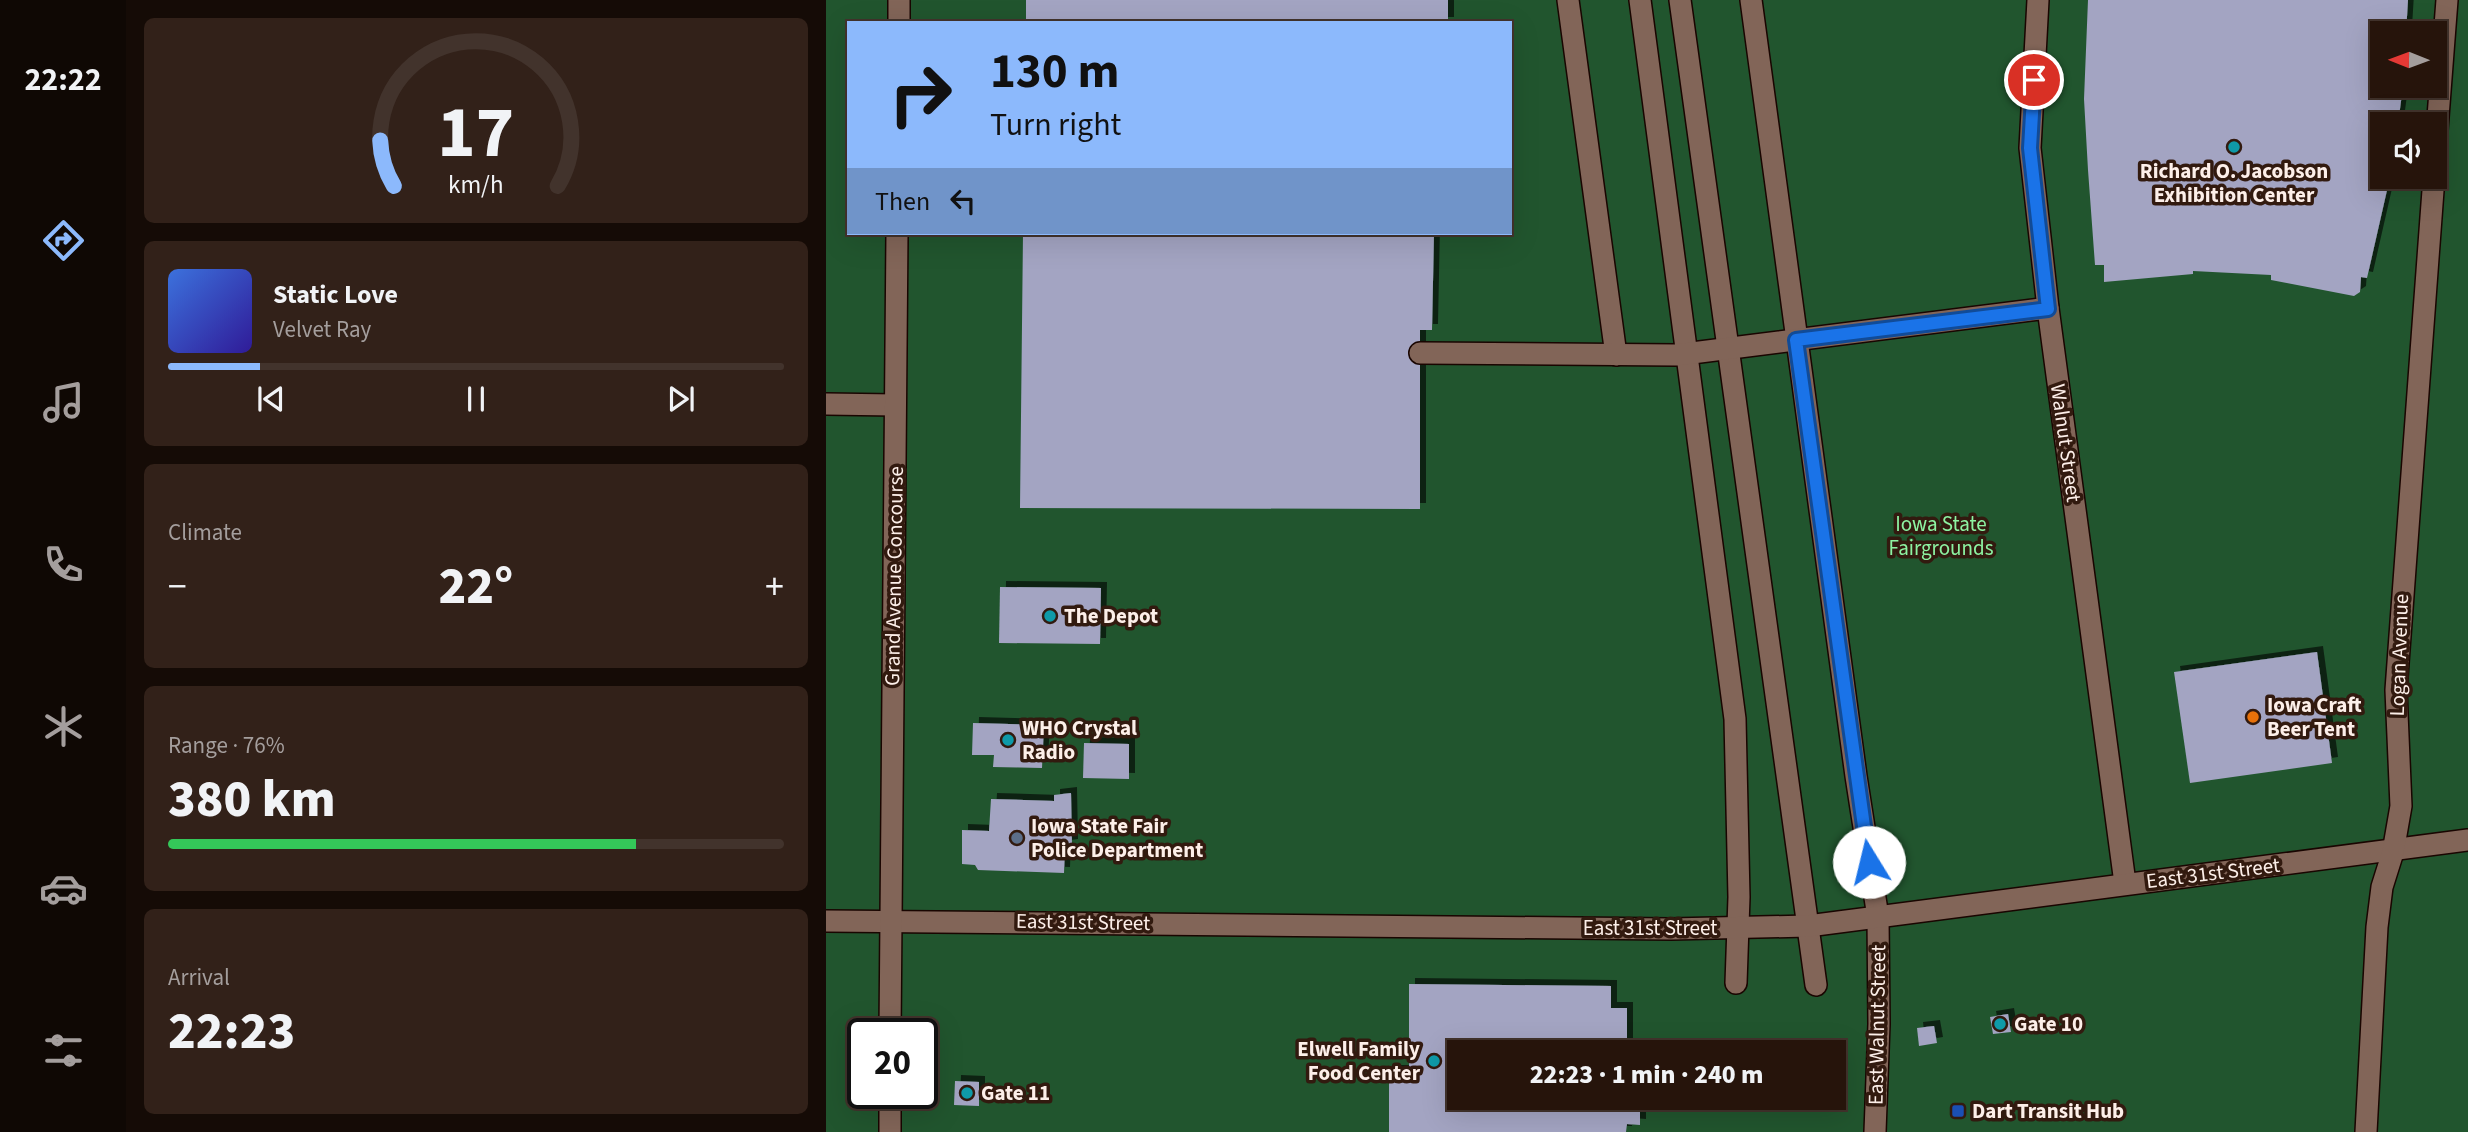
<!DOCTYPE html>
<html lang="en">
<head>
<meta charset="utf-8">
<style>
  body { margin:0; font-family:"Source Sans 3",sans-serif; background:#322119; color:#f1f3f6; height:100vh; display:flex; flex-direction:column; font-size:26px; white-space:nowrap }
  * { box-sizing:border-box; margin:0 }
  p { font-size:23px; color:#a49e9d }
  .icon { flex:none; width:38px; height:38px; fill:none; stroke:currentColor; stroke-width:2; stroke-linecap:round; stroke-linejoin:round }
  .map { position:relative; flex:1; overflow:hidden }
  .side { display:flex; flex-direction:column; gap:18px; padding:18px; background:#150b06; width:700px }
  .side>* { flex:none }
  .guide { position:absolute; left:21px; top:21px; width:665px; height:214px; border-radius:0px; box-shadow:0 7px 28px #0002,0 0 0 2px #42332c; background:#8cb9fc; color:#111; overflow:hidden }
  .needle { width:46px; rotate:271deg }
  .controls { position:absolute; left:1544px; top:21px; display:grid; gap:14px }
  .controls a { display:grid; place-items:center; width:77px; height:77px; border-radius:0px; background:#26140b; box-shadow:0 7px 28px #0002,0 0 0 2px #42332c; font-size:35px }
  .speed { position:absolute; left:21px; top:1018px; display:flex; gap:14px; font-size:35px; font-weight:700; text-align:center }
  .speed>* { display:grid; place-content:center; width:91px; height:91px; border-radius:50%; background:#26140b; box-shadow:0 7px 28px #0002,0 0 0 2px #42332c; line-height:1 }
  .speed .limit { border:4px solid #111; border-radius:10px; background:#fff; color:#111 }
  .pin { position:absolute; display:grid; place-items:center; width:60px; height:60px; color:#fff; margin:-30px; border:4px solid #fff; border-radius:50%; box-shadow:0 2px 7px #0007 }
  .me { position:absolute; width:77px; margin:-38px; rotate:351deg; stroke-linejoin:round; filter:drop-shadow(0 0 5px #0008) }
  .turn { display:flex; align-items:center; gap:24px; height:147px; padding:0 28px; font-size:32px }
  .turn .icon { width:91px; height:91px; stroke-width:2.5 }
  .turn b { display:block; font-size:49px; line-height:60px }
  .then { display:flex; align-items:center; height:66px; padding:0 28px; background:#0003; gap:14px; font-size:26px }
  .big { font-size:52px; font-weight:800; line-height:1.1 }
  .side .card { flex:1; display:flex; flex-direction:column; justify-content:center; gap:10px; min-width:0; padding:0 24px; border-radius:10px; background:#322119 }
  .side .dial { align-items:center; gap:0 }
  .dial svg { height:182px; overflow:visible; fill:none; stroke:#42332c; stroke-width:7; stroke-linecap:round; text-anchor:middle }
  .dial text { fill:#f1f3f6; stroke:none }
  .song { display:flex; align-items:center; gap:21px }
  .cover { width:84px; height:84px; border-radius:10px; background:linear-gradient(135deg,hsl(220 70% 55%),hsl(250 70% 35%)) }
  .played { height:7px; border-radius:4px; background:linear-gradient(90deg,#8cb9fc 15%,#42332c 15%) }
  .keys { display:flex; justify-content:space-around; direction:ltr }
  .heat { display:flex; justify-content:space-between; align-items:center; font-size:38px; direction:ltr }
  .charge { height:10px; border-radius:5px; background:linear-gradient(90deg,#34c759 76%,#42332c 0) }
  .trip { position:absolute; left:621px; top:1040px; width:399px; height:70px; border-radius:0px; background:#26140b; box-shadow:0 7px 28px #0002,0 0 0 2px #42332c; font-weight:800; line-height:70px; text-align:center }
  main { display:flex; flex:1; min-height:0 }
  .dock { display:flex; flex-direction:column; width:126px; justify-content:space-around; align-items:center; background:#0f0804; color:#a49e9d }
  .dock .icon { width:49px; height:49px }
  .dock .on { color:#8cb9fc }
  .dock b { font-size:32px; color:#f1f3f6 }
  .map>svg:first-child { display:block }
  .green { fill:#21552e; fill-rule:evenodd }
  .building { fill:#a3a4c2; filter:url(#shadow) }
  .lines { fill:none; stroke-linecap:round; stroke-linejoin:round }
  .minor-casing { stroke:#190500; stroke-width:24 }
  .minor { stroke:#826558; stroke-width:21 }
  .route-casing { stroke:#114b97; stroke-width:18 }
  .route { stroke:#1a73e8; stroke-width:12 }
  .culture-dot { fill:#0f9aa8; stroke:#321a0f; stroke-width:2.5 }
  .food-dot { fill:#e8710a; stroke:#321a0f; stroke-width:2.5 }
  .service-dot { fill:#5c6f8a; stroke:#321a0f; stroke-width:2.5 }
  .transit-dot { fill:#1a4fb4; stroke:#321a0f; stroke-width:2.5 }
  .labels { text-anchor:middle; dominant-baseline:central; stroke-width:7; stroke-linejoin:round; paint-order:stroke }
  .poi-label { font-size:21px; font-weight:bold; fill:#fdefe9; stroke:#321a0f; text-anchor:start }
  .street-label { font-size:21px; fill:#fdefe9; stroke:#321a0f }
  .park-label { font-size:21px; fill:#8df3a2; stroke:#321a0f }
</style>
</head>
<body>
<main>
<nav class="dock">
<b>22:22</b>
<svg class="icon on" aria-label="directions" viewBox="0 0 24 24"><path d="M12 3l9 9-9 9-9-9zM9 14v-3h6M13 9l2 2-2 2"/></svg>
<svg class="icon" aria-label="music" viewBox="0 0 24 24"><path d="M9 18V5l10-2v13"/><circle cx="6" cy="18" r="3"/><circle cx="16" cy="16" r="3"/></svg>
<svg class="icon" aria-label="phone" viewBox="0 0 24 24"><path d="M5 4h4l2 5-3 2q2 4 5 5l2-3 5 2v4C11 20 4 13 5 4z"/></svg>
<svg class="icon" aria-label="climate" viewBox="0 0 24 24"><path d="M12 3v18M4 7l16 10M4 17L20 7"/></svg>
<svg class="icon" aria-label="car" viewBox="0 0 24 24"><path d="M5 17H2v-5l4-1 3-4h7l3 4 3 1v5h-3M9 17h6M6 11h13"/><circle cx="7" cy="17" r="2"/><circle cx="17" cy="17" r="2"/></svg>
<svg class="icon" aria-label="filters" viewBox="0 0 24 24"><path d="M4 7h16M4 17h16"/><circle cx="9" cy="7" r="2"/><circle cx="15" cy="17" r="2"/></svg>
</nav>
<section class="side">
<div class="card dial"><svg viewBox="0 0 100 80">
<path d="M14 69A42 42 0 1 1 86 69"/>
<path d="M14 69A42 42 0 0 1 8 49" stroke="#8cb9fc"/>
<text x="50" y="56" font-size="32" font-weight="700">17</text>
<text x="50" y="72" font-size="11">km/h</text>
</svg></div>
<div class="card">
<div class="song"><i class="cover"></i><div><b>Static Love</b><p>Velvet Ray</p></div></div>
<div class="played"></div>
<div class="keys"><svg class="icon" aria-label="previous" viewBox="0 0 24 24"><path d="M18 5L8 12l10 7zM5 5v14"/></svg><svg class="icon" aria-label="pause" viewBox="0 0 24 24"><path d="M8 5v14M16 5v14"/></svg><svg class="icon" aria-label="next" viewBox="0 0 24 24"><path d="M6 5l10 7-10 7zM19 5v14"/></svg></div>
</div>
<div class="card"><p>Climate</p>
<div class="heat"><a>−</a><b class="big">22°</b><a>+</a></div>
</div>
<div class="card"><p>Range · 76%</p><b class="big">380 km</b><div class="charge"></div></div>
<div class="card"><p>Arrival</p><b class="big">22:23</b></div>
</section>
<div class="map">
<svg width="1642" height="1132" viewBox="0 0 1642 1132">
  <defs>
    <filter id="shadow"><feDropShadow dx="6" dy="-6" stdDeviation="0" flood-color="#0009"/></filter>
  </defs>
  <rect width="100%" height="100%" fill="#321a0f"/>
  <path class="green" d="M 0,0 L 1642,0 L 1642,1132 L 0,1132 ZM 23,23 L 684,23 L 684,233 L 23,233 ZM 1556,33 L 1608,33 L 1608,86 L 1556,86 ZM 1556,124 L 1608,124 L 1608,177 L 1556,177 ZM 37,1034 L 96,1034 L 96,1094 L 37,1094 ZM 634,1052 L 1008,1052 L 1008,1097 L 634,1097 Z"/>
  <g class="building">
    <rect x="200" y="0" width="422" height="23"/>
    <path d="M 1262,0 L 1582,0 L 1580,33 L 1556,33 L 1556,86 L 1577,86 L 1572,124 L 1556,124 L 1556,177 L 1564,177 L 1541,278 L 1535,277 L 1534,292 L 1528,296 L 1445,280 L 1445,275 L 1367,271 L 1367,274 L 1278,282 L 1278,265 L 1269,265 L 1262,170 L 1258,99 Z"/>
    <path d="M 197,233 L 608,233 L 606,330 L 594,330 L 594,509 L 194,508 Z"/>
    <path d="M 174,587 L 275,588 L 274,644 L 173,643 Z"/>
    <path d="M 1491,652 L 1506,763 L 1364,783 L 1348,672 Z"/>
    <path d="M 147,723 L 218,725 L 216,768 L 167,767 L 168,755 L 146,755 Z"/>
    <path d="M 258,743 L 303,744 L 303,779 L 257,778 Z"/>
    <path d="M 245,793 L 246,845 L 239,846 L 238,873 L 152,870 L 149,865 L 136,864 L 136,830 L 163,831 L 165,799 L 228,801 L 228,795 Z"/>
    <path d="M 583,984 L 785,986 L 785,1008 L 801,1008 L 801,1052 L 634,1052 L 634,1097 L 814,1097 L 814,1125 L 801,1124 L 800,1132 L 563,1132 L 563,1071 L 583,1071 Z"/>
    <path d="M 1182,1014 L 1185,1032 L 1167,1034 L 1164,1017 Z"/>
    <path d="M 1108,1026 L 1111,1043 L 1093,1046 L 1091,1028 Z"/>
    <path d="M 129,1081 L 153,1082 L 153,1106 L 128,1105 Z"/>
  </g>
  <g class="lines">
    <defs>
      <g id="minor">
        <path d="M 742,0 L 790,355"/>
        <path d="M 814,0 L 909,719 L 913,897 L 910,983"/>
        <path d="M 854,0 L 990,985"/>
        <path d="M 925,0 L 1030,776 L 1052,917 L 1053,1024 L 1049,1132"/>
        <path d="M 1212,0 L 1204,148 L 1222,308 L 1299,883"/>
        <path d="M 73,23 L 73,0"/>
        <path d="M 1608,169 L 1621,0"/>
        <path d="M 594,353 L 850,355 L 1222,308"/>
        <path d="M 0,404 L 69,405"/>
        <path d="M 0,921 L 845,929 L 982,926 L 1642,840"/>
        <path d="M 64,1034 L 71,233"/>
        <path d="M 64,1132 L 64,1094"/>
        <path d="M 1540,1132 L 1551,927 L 1556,887 L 1567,852 L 1575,806 L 1570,690 L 1608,177"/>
      </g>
    </defs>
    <use href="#minor" class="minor-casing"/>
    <use href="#minor" class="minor"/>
  </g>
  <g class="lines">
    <defs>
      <path id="route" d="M 1043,862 L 970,340 L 1222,309 L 1204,148 L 1208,80"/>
    </defs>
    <use href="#route" class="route-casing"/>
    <use href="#route" class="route"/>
  </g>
  <g class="culture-dot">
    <circle cx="1408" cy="147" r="7"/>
    <circle cx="224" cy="616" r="7"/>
    <circle cx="182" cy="740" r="7"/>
    <circle cx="1174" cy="1024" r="7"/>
    <circle cx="608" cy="1061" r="7"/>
    <circle cx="141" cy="1093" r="7"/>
  </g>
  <circle class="food-dot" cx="1427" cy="717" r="7"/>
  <circle class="service-dot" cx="191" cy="838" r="7"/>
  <rect class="transit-dot" x="1125" y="1104" width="14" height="14" rx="3.5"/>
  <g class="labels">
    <g class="poi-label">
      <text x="1408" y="171" text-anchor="middle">Richard O. Jacobson<tspan x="1408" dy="24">Exhibition Center</tspan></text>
      <text x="238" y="616">The Depot</text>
      <text x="1441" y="705">Iowa Craft<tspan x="1441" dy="24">Beer Tent</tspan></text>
      <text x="196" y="728">WHO Crystal<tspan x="196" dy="24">Radio</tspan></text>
      <text x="205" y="826">Iowa State Fair<tspan x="205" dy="24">Police Department</tspan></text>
      <text x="1188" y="1024">Gate 10</text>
      <text x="594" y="1049" text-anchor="end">Elwell Family<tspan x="594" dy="24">Food Center</tspan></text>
      <text x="155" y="1093">Gate 11</text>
      <text x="1146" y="1111">Dart Transit Hub</text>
    </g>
    <g class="street-label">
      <text transform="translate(1240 443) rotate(82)">Walnut Street</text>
      <text transform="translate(68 576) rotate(-89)">Grand Avenue Concourse</text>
      <text transform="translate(1573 655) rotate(-88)">Logan Avenue</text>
      <text transform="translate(1387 873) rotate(-7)">East 31st Street</text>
      <text transform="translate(257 922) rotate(1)">East 31st Street</text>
      <text x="824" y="928">East 31st Street</text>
      <text transform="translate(1051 1025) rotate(-89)">East Walnut Street</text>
    </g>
    <g class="park-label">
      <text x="1115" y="524">Iowa State<tspan x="1115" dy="24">Fairgrounds</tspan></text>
    </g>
  </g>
</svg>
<div class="controls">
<a><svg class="needle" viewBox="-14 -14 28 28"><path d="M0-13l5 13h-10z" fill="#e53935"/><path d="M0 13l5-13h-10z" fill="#a49e9d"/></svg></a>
<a><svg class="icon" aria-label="sound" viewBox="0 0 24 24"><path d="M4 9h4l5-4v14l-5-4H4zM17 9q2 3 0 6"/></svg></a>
</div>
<div class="speed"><div class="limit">20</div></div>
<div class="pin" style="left:1208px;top:80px;background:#d93025"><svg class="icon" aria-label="arrive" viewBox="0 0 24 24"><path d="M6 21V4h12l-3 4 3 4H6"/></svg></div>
<svg class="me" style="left:1043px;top:862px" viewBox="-20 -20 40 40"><circle r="19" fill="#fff"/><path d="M0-13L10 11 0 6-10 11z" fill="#1a73e8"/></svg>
<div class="trip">22:23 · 1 min · 240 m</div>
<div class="guide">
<div class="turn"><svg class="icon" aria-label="right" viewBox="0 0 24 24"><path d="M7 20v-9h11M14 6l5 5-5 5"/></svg><div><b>130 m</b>Turn right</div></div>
<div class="then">Then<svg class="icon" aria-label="left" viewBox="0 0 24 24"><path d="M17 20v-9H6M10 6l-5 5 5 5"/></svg></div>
</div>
</div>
</main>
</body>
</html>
